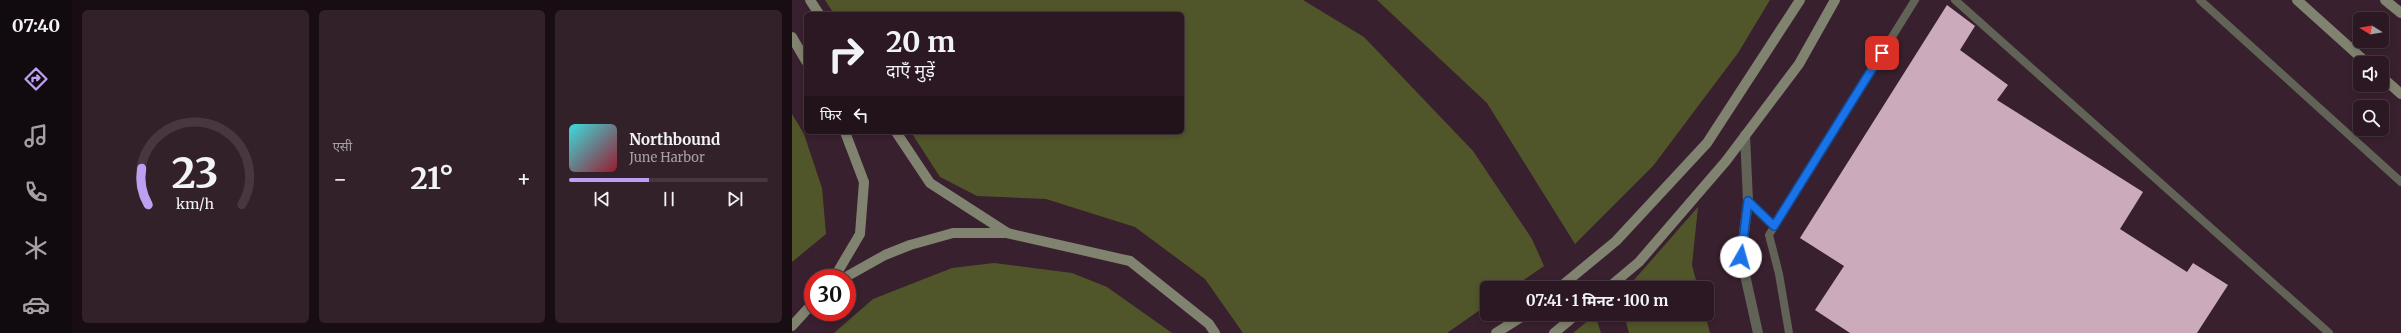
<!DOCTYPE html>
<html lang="hi">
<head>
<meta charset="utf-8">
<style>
  body { margin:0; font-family:Merriweather,"Noto Sans Devanagari",serif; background:#33212a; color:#f1f3f6; height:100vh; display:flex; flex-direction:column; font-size:15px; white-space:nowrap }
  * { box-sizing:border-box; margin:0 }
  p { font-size:13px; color:#a6a0a5 }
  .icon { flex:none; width:22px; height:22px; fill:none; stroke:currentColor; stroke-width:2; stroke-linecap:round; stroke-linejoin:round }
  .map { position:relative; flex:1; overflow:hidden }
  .drawer { display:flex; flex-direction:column; gap:10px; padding:10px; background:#180d13; width:720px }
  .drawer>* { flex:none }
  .top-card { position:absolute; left:12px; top:12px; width:380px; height:122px; border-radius:6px; box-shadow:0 2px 6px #0003,0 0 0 1px #473740; background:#2b1822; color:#f1f3f6; overflow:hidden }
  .needle { width:26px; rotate:281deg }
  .tools { position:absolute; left:1561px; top:12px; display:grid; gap:8px }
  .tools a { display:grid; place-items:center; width:36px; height:36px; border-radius:6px; background:#2b1822; box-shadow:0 2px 6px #0003,0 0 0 1px #473740; font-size:20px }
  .speed { position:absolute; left:12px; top:269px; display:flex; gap:8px; font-size:20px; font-weight:700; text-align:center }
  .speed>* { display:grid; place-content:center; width:52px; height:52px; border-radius:50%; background:#2b1822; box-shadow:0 2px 6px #0003,0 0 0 1px #473740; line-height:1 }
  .speed .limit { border:6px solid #d22; background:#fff; color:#111 }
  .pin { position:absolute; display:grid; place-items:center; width:34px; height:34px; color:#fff; margin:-17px; border-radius:8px; box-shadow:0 2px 6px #0006 }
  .me { position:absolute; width:44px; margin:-22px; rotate:7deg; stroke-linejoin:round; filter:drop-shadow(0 0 3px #0008) }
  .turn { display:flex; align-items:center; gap:14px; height:84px; padding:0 16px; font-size:18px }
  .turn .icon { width:52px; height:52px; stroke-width:2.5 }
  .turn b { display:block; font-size:28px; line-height:34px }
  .then { display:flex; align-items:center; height:38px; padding:0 16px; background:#0003; gap:8px; font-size:15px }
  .big { font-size:30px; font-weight:700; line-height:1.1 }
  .drawer .tile { flex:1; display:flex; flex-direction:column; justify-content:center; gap:6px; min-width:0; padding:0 14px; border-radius:6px; background:#33212a }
  .drawer .dial { align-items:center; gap:0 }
  .dial svg { height:104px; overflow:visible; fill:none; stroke:#473740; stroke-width:7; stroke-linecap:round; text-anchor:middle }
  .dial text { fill:#f1f3f6; stroke:none }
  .song { display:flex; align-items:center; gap:12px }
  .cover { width:48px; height:48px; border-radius:6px; background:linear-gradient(135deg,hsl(180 70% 55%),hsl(350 70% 35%)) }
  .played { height:4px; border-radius:2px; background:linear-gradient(90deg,#bca0f2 40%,#473740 40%) }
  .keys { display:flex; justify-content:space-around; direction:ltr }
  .heat { display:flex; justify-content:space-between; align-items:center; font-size:22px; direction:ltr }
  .drawer .tiles { flex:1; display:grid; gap:10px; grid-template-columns:repeat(3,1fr) }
  .trip { position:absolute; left:688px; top:281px; width:234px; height:40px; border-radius:6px; background:#2b1822; box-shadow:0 2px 6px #0003,0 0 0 1px #473740; font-weight:700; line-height:40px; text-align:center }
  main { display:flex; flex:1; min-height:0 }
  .menu { display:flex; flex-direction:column; width:72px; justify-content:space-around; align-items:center; background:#110a0e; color:#a6a0a5 }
  .menu .icon { width:28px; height:28px }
  .menu .on { color:#bca0f2 }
  .menu b { font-size:18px; color:#f1f3f6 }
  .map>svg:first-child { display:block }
  .green { fill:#51552a }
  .building { fill:#cbabbb }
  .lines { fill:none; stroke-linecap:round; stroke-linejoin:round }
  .lane { stroke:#616356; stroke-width:8 }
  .street { stroke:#616356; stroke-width:10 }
  .secondary { stroke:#80836f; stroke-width:10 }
  .route-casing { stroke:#114b97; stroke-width:10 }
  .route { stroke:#1a73e8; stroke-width:7 }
</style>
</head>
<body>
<main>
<nav class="menu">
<b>07:40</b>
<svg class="icon on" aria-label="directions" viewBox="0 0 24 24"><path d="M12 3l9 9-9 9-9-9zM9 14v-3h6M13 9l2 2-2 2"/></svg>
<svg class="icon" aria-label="music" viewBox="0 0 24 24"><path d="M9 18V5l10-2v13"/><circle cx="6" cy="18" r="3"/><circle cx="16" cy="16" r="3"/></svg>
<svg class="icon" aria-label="phone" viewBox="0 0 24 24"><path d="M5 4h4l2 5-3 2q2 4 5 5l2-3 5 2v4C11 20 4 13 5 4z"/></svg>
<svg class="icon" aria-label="climate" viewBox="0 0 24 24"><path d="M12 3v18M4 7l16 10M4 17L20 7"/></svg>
<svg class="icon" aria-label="car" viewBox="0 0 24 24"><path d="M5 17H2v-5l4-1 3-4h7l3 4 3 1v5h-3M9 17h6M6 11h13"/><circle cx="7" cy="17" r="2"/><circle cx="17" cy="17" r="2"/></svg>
</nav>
<section class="drawer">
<div class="tiles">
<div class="tile dial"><svg viewBox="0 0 100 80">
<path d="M14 69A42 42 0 1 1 86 69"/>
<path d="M14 69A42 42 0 0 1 9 41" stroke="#bca0f2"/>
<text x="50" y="56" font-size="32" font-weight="700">23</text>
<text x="50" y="72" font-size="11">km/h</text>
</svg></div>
<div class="tile"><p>एसी</p>
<div class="heat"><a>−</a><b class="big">21°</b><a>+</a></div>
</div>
<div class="tile">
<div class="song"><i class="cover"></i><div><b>Northbound</b><p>June Harbor</p></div></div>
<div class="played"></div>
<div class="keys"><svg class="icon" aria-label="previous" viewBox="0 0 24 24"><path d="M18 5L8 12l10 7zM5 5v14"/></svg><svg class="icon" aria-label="pause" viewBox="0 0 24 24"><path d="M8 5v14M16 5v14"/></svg><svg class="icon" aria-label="next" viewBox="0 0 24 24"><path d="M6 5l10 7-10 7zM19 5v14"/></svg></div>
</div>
</div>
</section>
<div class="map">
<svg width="1609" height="333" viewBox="0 0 1609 333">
  <rect width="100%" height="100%" fill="#39202e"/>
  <g class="green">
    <path d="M 33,0 L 511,0 L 572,37 L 681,151 L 740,239 L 752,266 L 720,288 L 695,288 L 695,305 L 655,333 L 451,333 L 413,279 L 343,227 L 254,199 L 185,196 L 148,177 L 119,132 L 390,132 L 390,14 L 42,14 Z"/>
    <path d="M 585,0 L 978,0 L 946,53 L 861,166 L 783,244 L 695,103 Z"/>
    <path d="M 0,114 L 12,134 L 30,188 L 34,234 L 0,262 Z"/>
    <path d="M 906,207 L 900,265 L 906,288 L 835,288 Z"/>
    <path d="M 202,263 L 280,273 L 315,287 L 380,333 L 42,333 L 81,299 L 160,268 Z"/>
    <path d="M 832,314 L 913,314 L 918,333 L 837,333 Z"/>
    <path d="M 803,315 L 809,333 L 781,333 Z"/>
  </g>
  <path class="building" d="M 1155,5 L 1183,26 L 1168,50 L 1216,85 L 1205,100 L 1351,192 L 1328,229 L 1395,272 L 1401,263 L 1436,285 L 1405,333 L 1058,333 L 1023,310 L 1052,266 L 1008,238 Z"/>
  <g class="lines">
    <g class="lane">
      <path d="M 1163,0 L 1537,333"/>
      <path d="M 1408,0 L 1609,182"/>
      <path d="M 956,201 L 982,226"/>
      <path d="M 997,333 L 987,274 L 977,235 L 1123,0"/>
    </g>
    <path class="street" d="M 953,135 L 956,201 L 949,257 L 966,333"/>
    <g class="secondary">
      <path d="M 18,0 L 27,14"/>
      <path d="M 1505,0 L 1575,63"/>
      <path d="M 1593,0 L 1609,13"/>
      <path d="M 0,37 L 14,61"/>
      <path d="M 1590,77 L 1609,94"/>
      <path d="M 104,132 L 138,183 L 214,232"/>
      <path d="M 42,278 L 68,234 L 72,182 L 53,132"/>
      <path d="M 52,278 L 93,255 L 118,245 L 161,233 L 215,233 L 338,261 L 417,324 L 423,333"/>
      <path d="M 767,288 L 824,241 L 915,143 L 1008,0"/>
      <path d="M 816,288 L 847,262 L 934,161 L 1007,64 L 1043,0"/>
      <path d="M 0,326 L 21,303"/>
      <path d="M 704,333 L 734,314"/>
      <path d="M 762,333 L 785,314"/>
    </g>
  </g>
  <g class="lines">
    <defs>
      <path id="route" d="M 949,257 L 956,201 L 982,226 L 1090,53"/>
    </defs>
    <use href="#route" class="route-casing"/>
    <use href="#route" class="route"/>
  </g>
</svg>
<div class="tools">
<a><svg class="needle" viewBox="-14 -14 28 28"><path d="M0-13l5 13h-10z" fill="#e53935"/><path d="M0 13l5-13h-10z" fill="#a6a0a5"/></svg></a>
<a><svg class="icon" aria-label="sound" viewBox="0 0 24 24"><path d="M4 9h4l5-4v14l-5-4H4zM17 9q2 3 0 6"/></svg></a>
<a><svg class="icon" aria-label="search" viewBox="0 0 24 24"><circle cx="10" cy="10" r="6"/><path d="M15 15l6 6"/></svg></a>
</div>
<div class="speed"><div class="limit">30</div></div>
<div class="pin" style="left:1090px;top:53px;background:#d93025"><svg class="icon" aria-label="arrive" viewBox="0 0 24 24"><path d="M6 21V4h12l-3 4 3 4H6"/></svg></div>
<svg class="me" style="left:949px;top:257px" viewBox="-20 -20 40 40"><circle r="19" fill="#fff"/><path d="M0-13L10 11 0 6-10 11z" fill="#1a73e8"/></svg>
<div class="trip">07:41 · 1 मिनट · 100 m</div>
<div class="top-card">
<div class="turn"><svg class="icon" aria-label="right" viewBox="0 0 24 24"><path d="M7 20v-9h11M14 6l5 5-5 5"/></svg><div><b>20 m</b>दाएँ मुड़ें</div></div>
<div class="then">फिर<svg class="icon" aria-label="left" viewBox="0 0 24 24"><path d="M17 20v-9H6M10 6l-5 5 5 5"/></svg></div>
</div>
</div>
</main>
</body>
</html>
